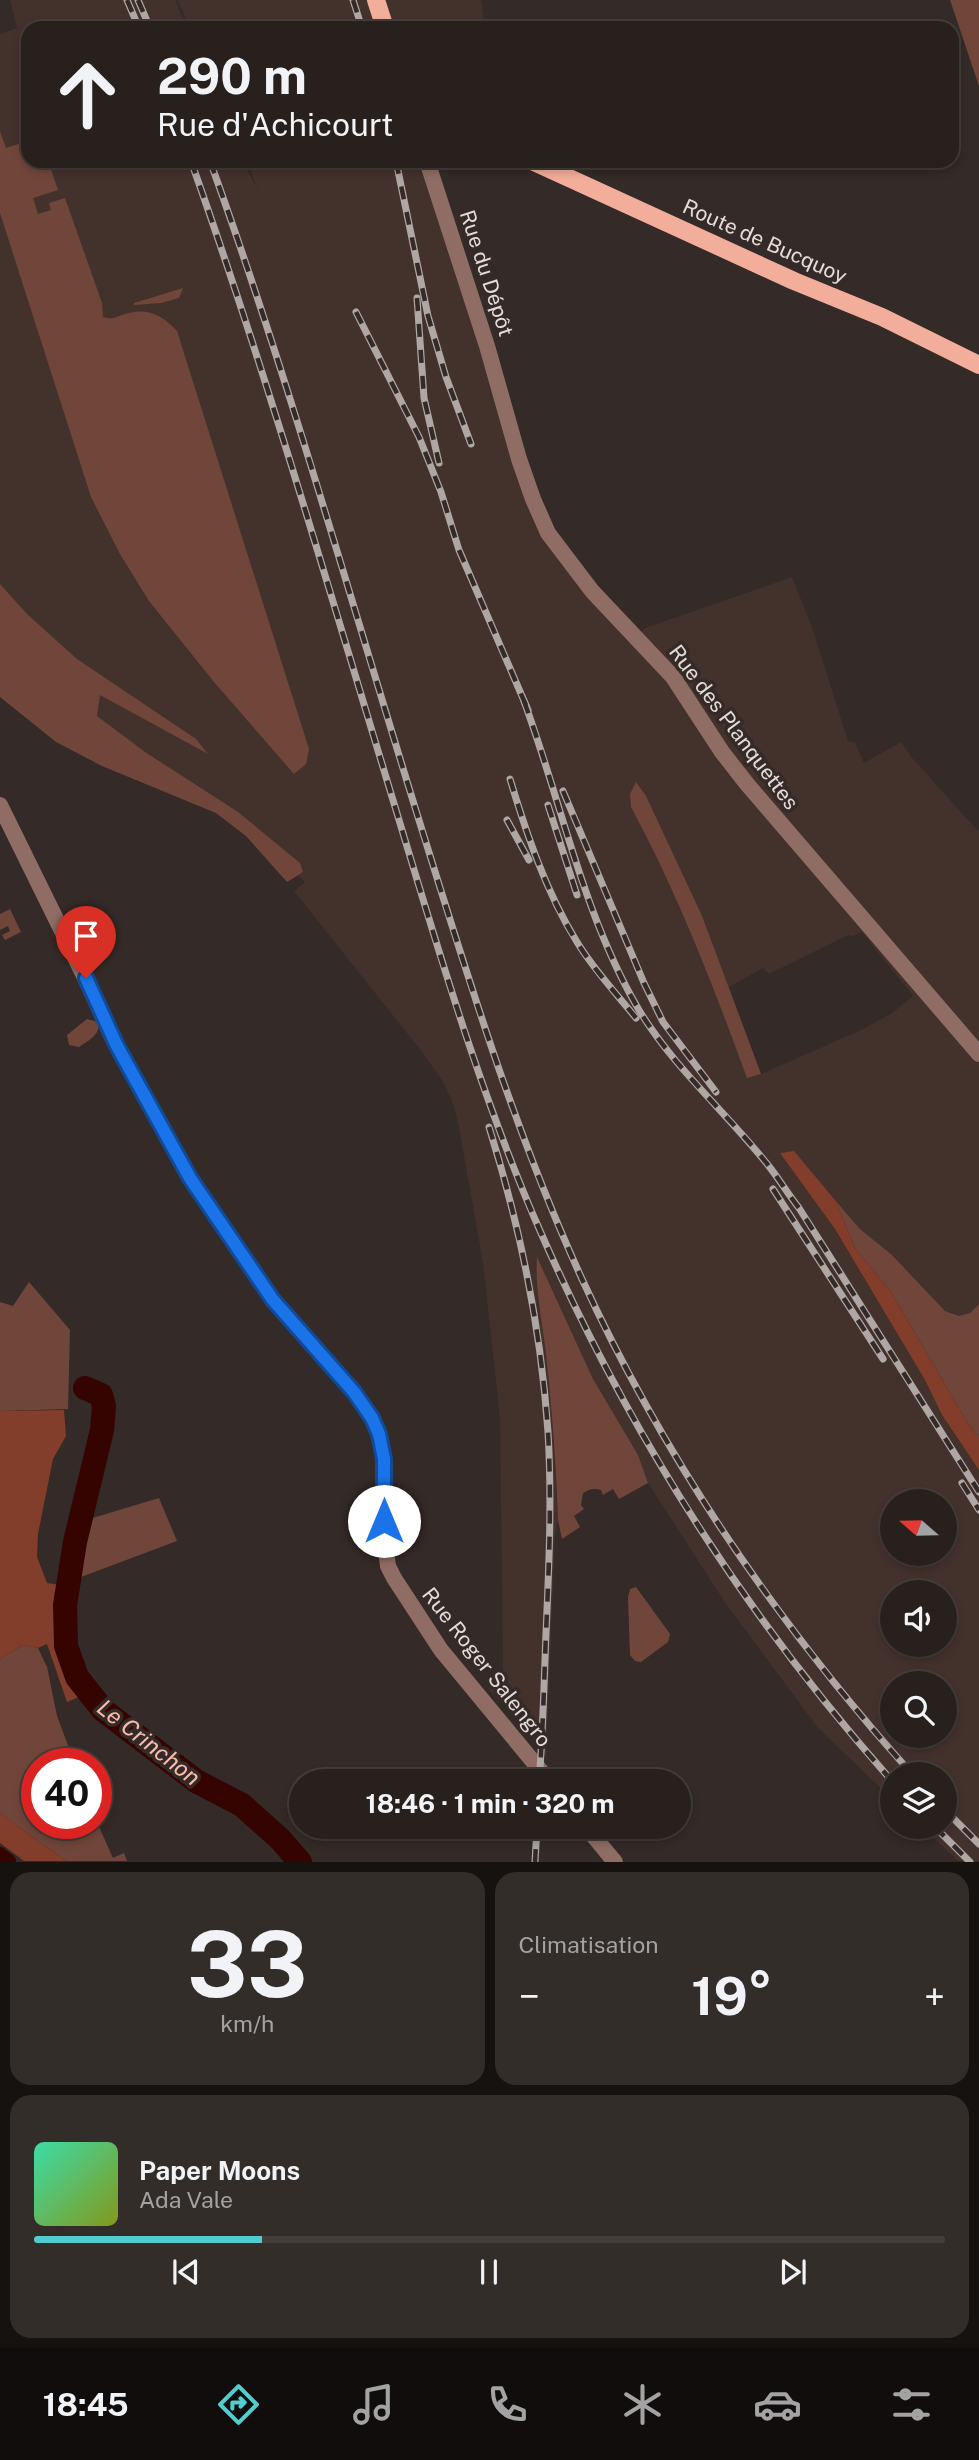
<!DOCTYPE html>
<html lang="fr">
<head>
<meta charset="utf-8">
<style>
  body { margin:0; font-family:"Public Sans",sans-serif; background:#332d2a; color:#f1f3f6; height:100vh; display:flex; flex-direction:column; font-size:26px; white-space:nowrap }
  * { box-sizing:border-box; margin:0 }
  p { font-size:23px; color:#a4a3a4 }
  .icon { flex:none; width:38px; height:38px; fill:none; stroke:currentColor; stroke-width:2; stroke-linecap:round; stroke-linejoin:round }
  .map { position:relative; height:1862px; overflow:hidden }
  .sheet { display:flex; flex-direction:column; gap:10px; padding:10px; background:#151210; flex:1 }
  .sheet>* { flex:none }
  .hud { position:absolute; left:21px; top:21px; width:938px; height:147px; border-radius:21px; box-shadow:0 4px 10px #0003,0 0 0 2px #433e3b; background:#27201d; color:#f1f3f6; overflow:hidden }
  .needle { width:46px; rotate:290deg }
  .controls { position:absolute; left:880px; top:1489px; display:grid; gap:14px }
  .controls a { display:grid; place-items:center; width:77px; height:77px; border-radius:50%; background:#27201d; box-shadow:0 4px 10px #0003,0 0 0 2px #433e3b; font-size:35px }
  .speed { position:absolute; left:21px; top:1748px; display:flex; gap:14px; font-size:35px; font-weight:700; text-align:center }
  .speed>* { display:grid; place-content:center; width:91px; height:91px; border-radius:50%; background:#27201d; box-shadow:0 4px 10px #0003,0 0 0 2px #433e3b; line-height:1 }
  .speed .limit { border:10px solid #d22; background:#fff; color:#111 }
  .pin { position:absolute; display:grid; place-items:center; width:60px; height:60px; color:#fff; margin:-72px -30px; border-radius:50% 50% 50% 0; rotate:-45deg; box-shadow:0 0 7px #0007 }
  .pin .icon { rotate:45deg }
  .me { position:absolute; width:77px; margin:-38px; rotate:0deg; stroke-linejoin:round; filter:drop-shadow(0 0 5px #0008) }
  .turn { display:flex; align-items:center; gap:24px; height:147px; padding:0 21px; font-size:32px }
  .turn .icon { width:91px; height:91px; stroke-width:2.5 }
  .turn b { display:block; font-size:49px; line-height:60px }
  .big { font-size:52px; font-weight:700; line-height:1.1 }
  .sheet .tile { flex:1; display:flex; flex-direction:column; justify-content:center; gap:10px; min-width:0; padding:0 24px; border-radius:21px; background:#332d2a }
  .sheet .dial { align-items:center; gap:0 }
  .dial b { font-size:91px; line-height:1 }
  .song { display:flex; align-items:center; gap:21px }
  .cover { width:84px; height:84px; border-radius:10px; background:linear-gradient(135deg,hsl(160 70% 55%),hsl(70 70% 35%)) }
  .played { height:7px; border-radius:4px; background:linear-gradient(90deg,#52cdcf 25%,#433e3b 25%) }
  .keys { display:flex; justify-content:space-around; direction:ltr }
  .heat { display:flex; justify-content:space-between; align-items:center; font-size:38px; direction:ltr }
  .sheet .tiles { flex:1; display:grid; gap:10px; grid-template-columns:1fr 1fr }
  .tile:last-child { grid-column:span 2 }
  .trip { position:absolute; left:289px; top:1769px; width:402px; height:70px; border-radius:35px; background:#27201d; box-shadow:0 4px 10px #0003,0 0 0 2px #433e3b; font-weight:700; line-height:70px; text-align:center }
  .tab-bar { display:flex; height:112px; justify-content:space-around; align-items:center; background:#100d0c; color:#a4a3a4 }
  .tab-bar .icon { width:49px; height:49px }
  .tab-bar .current { color:#52cdcf }
  .tab-bar b { font-size:32px; color:#f1f3f6 }
  .map>svg:first-child { display:block }
  .built { fill:#43312c; fill-rule:evenodd }
  .green { fill:#71463a }
  .forest { fill:#833d2b }
  .lines { fill:none; stroke-linecap:round; stroke-linejoin:round }
  .stream { stroke:#350300; stroke-width:4.5 }
  .canal { stroke:#350300; stroke-width:14 }
  .river { stroke:#350300; stroke-width:24 }
  .minor { stroke:#906d64; stroke-width:16 }
  .major { stroke:#f3ad9b; stroke-width:18 }
  .rail-casing { stroke:#afa7a4; stroke-width:7 }
  .rail { stroke:#342a27; stroke-width:4.5; stroke-dasharray:13; stroke-linecap:butt }
  .route-casing { stroke:#114b97; stroke-width:18 }
  .route { stroke:#1a73e8; stroke-width:12 }
  .labels { text-anchor:middle; dominant-baseline:central; stroke-width:7; stroke-linejoin:round; paint-order:stroke }
  .street-label { font-size:21px; fill:#e4dcda; stroke:#342a27 }
  .water-label { font-size:23px; font-style:italic; fill:#fbbbaa; stroke:#342a27 }
</style>
</head>
<body>
<div class="map">
<svg width="979" height="1862" viewBox="0 0 979 1862">
  <rect width="100%" height="100%" fill="#342a27"/>
  <g class="built">
    <path d="M 10,0 L 175,0 L 187,28 L 28,28 L 28,161 L 243,161 L 258,190 L 247,161 L 427,161 L 540,516 L 636,636 L 645,628 L 792,577 L 811,624 L 848,741 L 855,742 L 864,763 L 901,742 L 913,759 L 979,832 L 979,1304 L 970,1313 L 959,1316 L 945,1311 L 892,1255 L 860,1229 L 794,1152 L 780,1153 L 835,1229 L 925,1380 L 942,1415 L 979,1470 L 979,1861 L 958,1861 L 922,1827 L 945,1827 L 945,1774 L 892,1774 L 892,1799 L 818,1728 L 726,1604 L 648,1483 L 638,1455 L 593,1379 L 538,1259 L 538,1302 L 544,1334 L 551,1400 L 558,1520 L 555,1537 L 546,1757 L 524,1728 L 487,1687 L 503,1674 L 500,1419 L 483,1263 L 458,1122 L 452,1101 L 442,1080 L 422,1052 L 294,891 L 305,882 L 302,879 L 298,876 L 287,882 L 246,836 L 216,813 L 102,766 L 56,742 L 0,697 L 0,34 L 17,28 ZM 862,932 L 913,996 L 892,1013 L 861,1030 L 761,1074 L 729,987 L 763,968 L 769,974 L 848,935 L 853,936 ZM 892,1502 L 945,1502 L 945,1554 L 892,1554 ZM 892,1592 L 945,1592 L 945,1645 L 892,1645 ZM 892,1684 L 945,1684 L 945,1736 L 892,1736 Z"/>
    <path d="M 178,0 L 481,0 L 485,28 L 190,28 Z"/>
  </g>
  <g class="green">
    <path d="M 950,0 L 979,0 L 979,86 Z"/>
    <path d="M 0,131 L 6,148 L 28,141 L 28,161 L 48,161 L 58,190 L 33,198 L 38,214 L 51,210 L 49,203 L 65,198 L 102,303 L 103,317 C 113,320 116,317 125,314 C 146,307 163,315 177,331 L 309,749 L 306,764 L 294,774 L 214,682 L 149,601 L 120,554 L 91,497 L 0,213 Z"/>
    <path d="M 183,288 L 179,298 L 161,303 L 134,305 L 134,303 Z"/>
    <path d="M 0,584 L 27,614 L 77,659 L 196,739 L 208,754 L 100,695 L 97,716 L 145,752 L 238,812 L 300,863 L 303,872 L 287,882 L 246,836 L 216,813 L 102,766 L 56,742 L 0,697 Z"/>
    <path d="M 636,782 L 646,796 L 702,916 L 761,1074 L 747,1078 C 713,985 678,894 631,807 L 630,794 Z"/>
    <path d="M 10,909 L 21,932 L 5,940 L 2,935 L 10,931 L 8,926 L 0,930 L 0,914 Z"/>
    <path d="M 87,1019 L 98,1022 C 101,1035 89,1040 79,1047 L 69,1045 L 67,1035 Z"/>
    <path d="M 835,1200 L 860,1229 L 892,1255 L 945,1311 L 959,1316 L 970,1313 L 979,1304 L 979,1438 L 967,1422 L 891,1292 L 855,1248 Z"/>
    <path d="M 537,1257 L 593,1379 L 638,1455 L 648,1483 L 619,1499 L 613,1489 L 603,1495 L 601,1490 C 593,1488 590,1489 583,1493 L 581,1505 L 584,1509 L 574,1516 L 580,1527 L 562,1539 L 558,1520 C 556,1464 552,1409 546,1353 C 542,1321 535,1290 537,1257 Z"/>
    <path d="M 29,1282 L 70,1330 L 68,1409 L 0,1411 L 0,1302 L 13,1306 Z"/>
    <path d="M 84,1381 C 100,1385 105,1390 115,1402 L 86,1520 L 159,1498 L 177,1541 L 73,1580 C 71,1613 65,1644 78,1675 C 91,1705 175,1764 204,1782 C 218,1790 233,1796 246,1805 C 268,1821 285,1842 303,1861 L 296,1861 L 278,1840 L 245,1810 L 200,1788 L 167,1767 L 95,1707 L 79,1689 L 69,1673 L 55,1632 L 57,1608 L 64,1559 L 91,1446 L 97,1409 L 93,1399 L 82,1395 Z"/>
    <path d="M 636,1587 L 670,1634 L 668,1642 L 641,1662 L 635,1661 L 630,1655 L 628,1597 L 630,1589 Z"/>
    <path d="M 23,1645 L 38,1648 L 47,1667 L 57,1716 L 75,1764 L 37,1764 L 37,1824 L 96,1824 L 96,1820 L 113,1858 L 124,1853 L 127,1861 L 66,1861 L 0,1813 L 0,1659 Z"/>
  </g>
  <g class="forest">
    <path d="M 794,1151 L 835,1200 L 855,1248 L 891,1292 L 967,1422 L 979,1438 L 979,1470 L 942,1415 L 925,1380 L 835,1229 L 780,1153 Z"/>
    <path d="M 64,1410 L 66,1436 L 53,1459 L 38,1534 L 37,1557 L 47,1583 L 60,1585 L 55,1632 L 71,1677 L 84,1695 L 67,1702 L 47,1644 L 38,1648 L 23,1645 L 0,1659 L 0,1411 Z"/>
    <path d="M 0,1813 L 66,1861 L 24,1861 L 0,1843 Z"/>
  </g>
  <g class="lines">
    <path class="stream" d="M 9,1861 L 10,1862"/>
    <path class="canal" d="M 0,1854 L 9,1861"/>
    <path class="river" d="M 85,1388 L 101,1395 L 104,1406 L 102,1430 L 75,1542 L 65,1605 L 66,1646 L 77,1677 L 103,1710 L 196,1781 L 242,1805 L 280,1839 L 300,1862"/>
    <g class="minor">
      <path d="M 427,161 L 487,346 L 519,459 L 533,499 L 548,533 L 592,591 L 673,677 L 722,752 L 747,784 L 979,1054"/>
      <path d="M 0,805 L 88,984 L 112,1037 L 190,1178 L 273,1300 L 354,1392 L 372,1418 L 379,1435 L 384,1459 L 385,1543 L 388,1566 L 394,1578 L 441,1650 L 550,1782"/>
      <path d="M 586,1827 L 615,1862"/>
    </g>
    <g class="major">
      <path d="M 376,0 L 385,28"/>
      <path d="M 532,161 L 794,281 L 882,317 L 979,365"/>
    </g>
    <defs>
      <g id="rail">
        <path d="M 127,0 L 139,28"/>
        <path d="M 138,0 L 150,28"/>
        <path d="M 353,0 L 362,28"/>
        <path d="M 191,161 C 267,375 330,593 396,810 C 439,952 481,1097 541,1233 C 629,1433 747,1618 892,1781"/>
        <path d="M 210,161 C 290,382 353,609 423,833 C 470,984 516,1135 582,1279 C 665,1460 779,1626 912,1774"/>
        <path d="M 396,161 L 428,316 L 446,377 L 471,444"/>
        <path d="M 417,298 L 424,398 L 439,463"/>
        <path d="M 356,312 L 419,437 L 441,492 L 459,550 L 528,710"/>
        <path d="M 524,701 C 562,804 583,915 639,1010 C 674,1068 726,1112 768,1165 C 779,1179 788,1194 799,1208 L 979,1492"/>
        <path d="M 510,779 C 527,835 546,892 577,942 C 594,970 616,993 636,1018"/>
        <path d="M 563,791 L 644,983 L 663,1022 L 716,1092"/>
        <path d="M 548,805 L 577,895"/>
        <path d="M 507,820 L 529,860"/>
        <path d="M 489,1127 C 520,1226 541,1329 548,1432 C 552,1499 549,1567 546,1633 C 544,1683 543,1732 539,1782"/>
        <path d="M 773,1189 L 883,1359"/>
        <path d="M 962,1483 L 979,1510"/>
        <path d="M 945,1810 L 979,1844"/>
        <path d="M 935,1827 L 970,1862"/>
        <path d="M 535,1862 L 537,1827"/>
      </g>
    </defs>
    <use href="#rail" class="rail-casing"/>
    <use href="#rail" class="rail"/>
  </g>
  <g class="lines">
    <defs>
      <path id="route" d="M 86,978 L 117,1046 L 190,1178 L 273,1300 L 354,1392 L 372,1418 L 379,1434 L 384,1459 L 384,1521"/>
    </defs>
    <use href="#route" class="route-casing"/>
    <use href="#route" class="route"/>
  </g>
  <g class="labels">
    <g class="street-label">
      <text transform="translate(765 241) rotate(24)">Route de Bucquoy</text>
      <text transform="translate(487 273) rotate(72)">Rue du Dépôt</text>
      <text transform="translate(734 727) rotate(53)">Rue des Planquettes</text>
      <text transform="translate(487 1667) rotate(52)">Rue Roger Salengro</text>
    </g>
    <g class="water-label">
      <text transform="translate(149 1742) rotate(38)">Le Crinchon</text>
    </g>
  </g>
</svg>
<div class="controls">
<a><svg class="needle" viewBox="-14 -14 28 28"><path d="M0-13l5 13h-10z" fill="#e53935"/><path d="M0 13l5-13h-10z" fill="#a4a3a4"/></svg></a>
<a><svg class="icon" aria-label="sound" viewBox="0 0 24 24"><path d="M4 9h4l5-4v14l-5-4H4zM17 9q2 3 0 6"/></svg></a>
<a><svg class="icon" aria-label="search" viewBox="0 0 24 24"><circle cx="10" cy="10" r="6"/><path d="M15 15l6 6"/></svg></a>
<a><svg class="icon" aria-label="layers" viewBox="0 0 24 24"><path d="M12 4l9 5-9 5-9-5zM3 14l9 5 9-5"/></svg></a>
</div>
<div class="speed"><div class="limit">40</div></div>
<div class="pin" style="left:86px;top:978px;background:#d93025"><svg class="icon" aria-label="arrive" viewBox="0 0 24 24"><path d="M6 21V4h12l-3 4 3 4H6"/></svg></div>
<svg class="me" style="left:384px;top:1521px" viewBox="-20 -20 40 40"><circle r="19" fill="#fff"/><path d="M0-13L10 11 0 6-10 11z" fill="#1a73e8"/></svg>
<div class="trip">18:46 · 1 min · 320 m</div>
<div class="hud">
<div class="turn"><svg class="icon" aria-label="ahead" viewBox="0 0 24 24"><path d="M12 20V5M6 11l6-6 6 6"/></svg><div><b>290 m</b>Rue d'Achicourt</div></div>
</div>
</div>
<section class="sheet">
<div class="tiles">
<div class="tile dial"><b>33</b><p>km/h</p></div>
<div class="tile"><p>Climatisation</p>
<div class="heat"><a>−</a><b class="big">19°</b><a>+</a></div>
</div>
<div class="tile">
<div class="song"><i class="cover"></i><div><b>Paper Moons</b><p>Ada Vale</p></div></div>
<div class="played"></div>
<div class="keys"><svg class="icon" aria-label="previous" viewBox="0 0 24 24"><path d="M18 5L8 12l10 7zM5 5v14"/></svg><svg class="icon" aria-label="pause" viewBox="0 0 24 24"><path d="M8 5v14M16 5v14"/></svg><svg class="icon" aria-label="next" viewBox="0 0 24 24"><path d="M6 5l10 7-10 7zM19 5v14"/></svg></div>
</div>
</div>
</section>
<nav class="tab-bar">
<b>18:45</b>
<svg class="icon current" aria-label="directions" viewBox="0 0 24 24"><path d="M12 3l9 9-9 9-9-9zM9 14v-3h6M13 9l2 2-2 2"/></svg>
<svg class="icon" aria-label="music" viewBox="0 0 24 24"><path d="M9 18V5l10-2v13"/><circle cx="6" cy="18" r="3"/><circle cx="16" cy="16" r="3"/></svg>
<svg class="icon" aria-label="phone" viewBox="0 0 24 24"><path d="M5 4h4l2 5-3 2q2 4 5 5l2-3 5 2v4C11 20 4 13 5 4z"/></svg>
<svg class="icon" aria-label="climate" viewBox="0 0 24 24"><path d="M12 3v18M4 7l16 10M4 17L20 7"/></svg>
<svg class="icon" aria-label="car" viewBox="0 0 24 24"><path d="M5 17H2v-5l4-1 3-4h7l3 4 3 1v5h-3M9 17h6M6 11h13"/><circle cx="7" cy="17" r="2"/><circle cx="17" cy="17" r="2"/></svg>
<svg class="icon" aria-label="filters" viewBox="0 0 24 24"><path d="M4 7h16M4 17h16"/><circle cx="9" cy="7" r="2"/><circle cx="15" cy="17" r="2"/></svg>
</nav>
</body>
</html>
